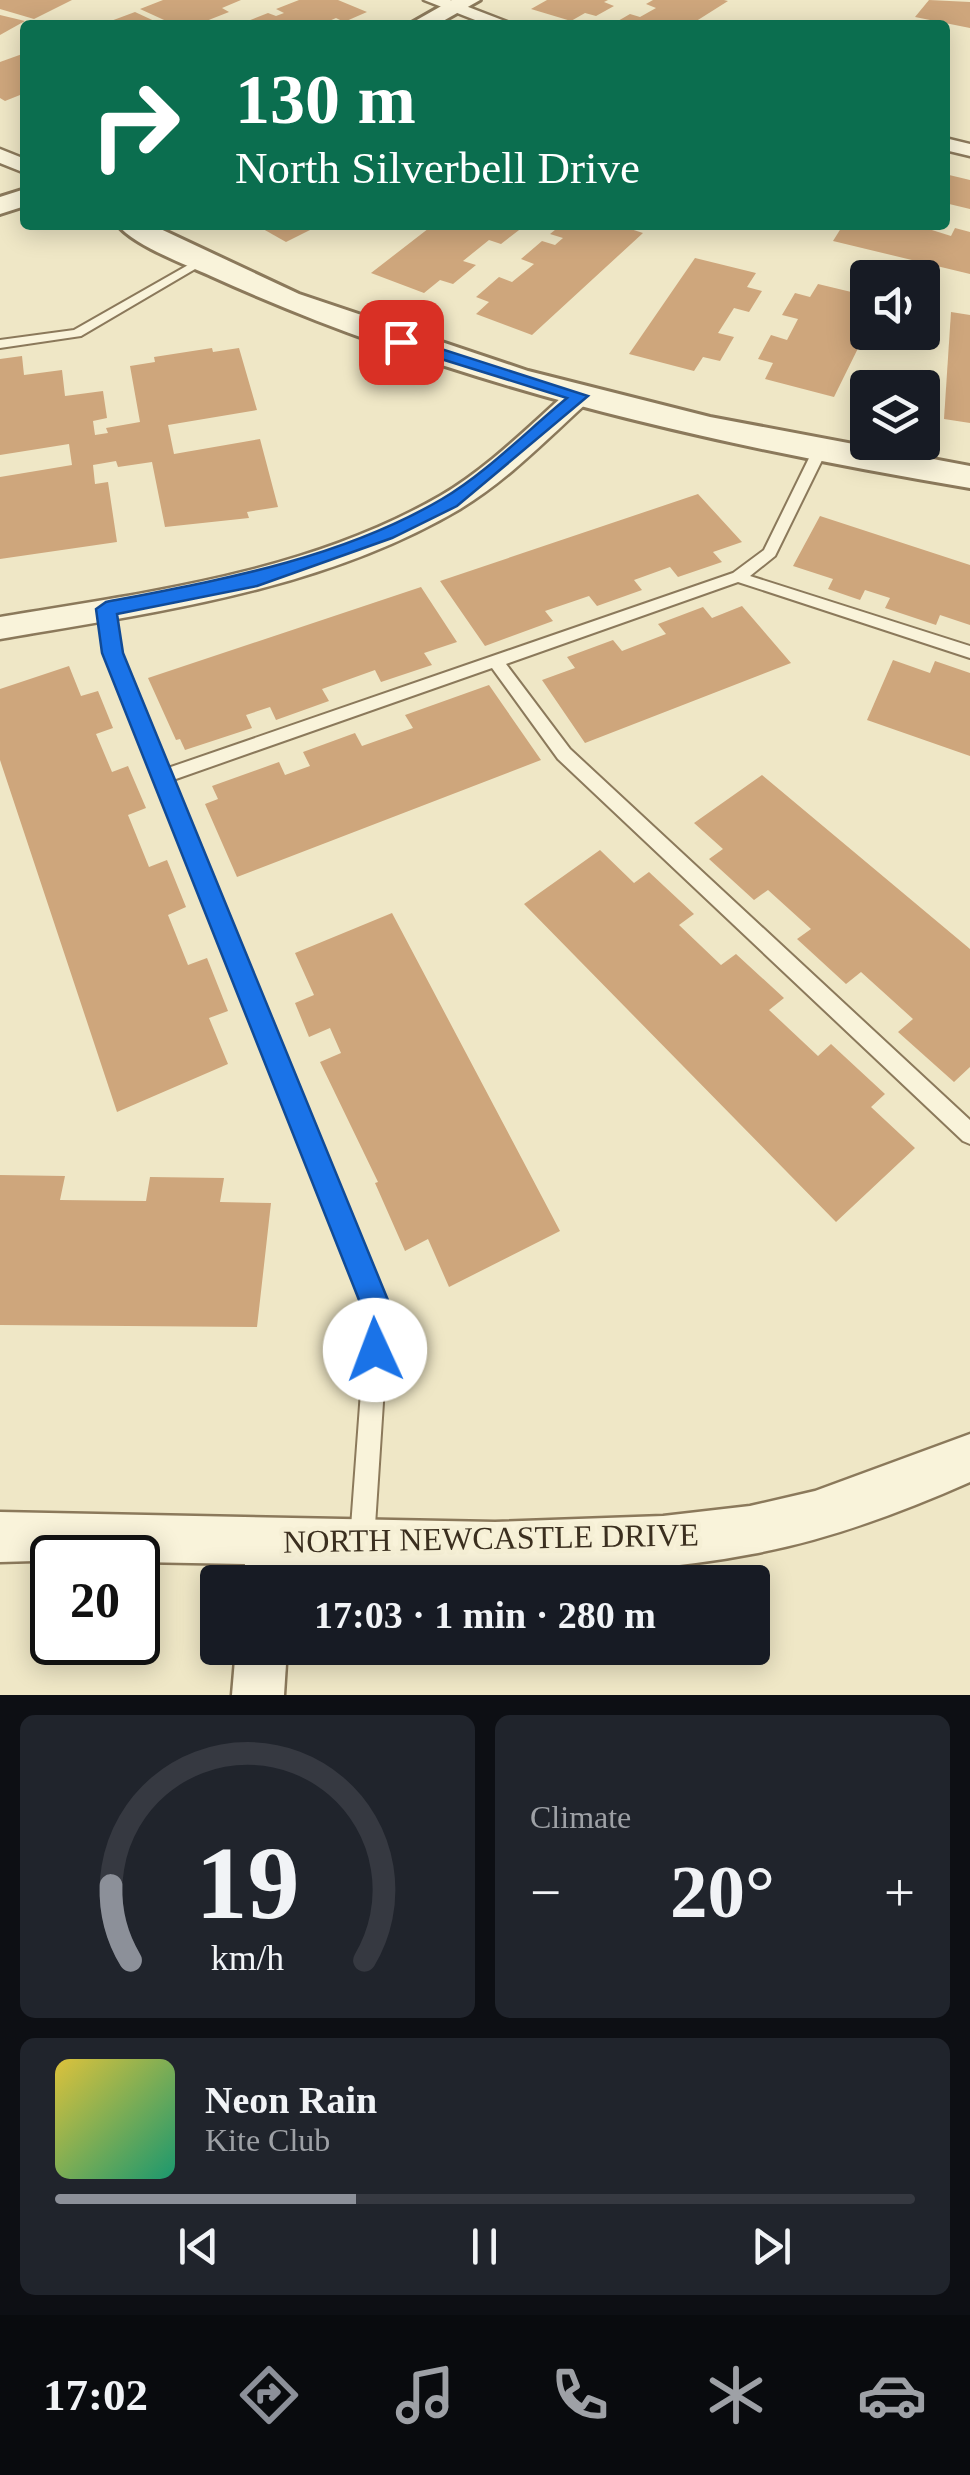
<!DOCTYPE html>
<html lang="en">
<head>
<meta charset="utf-8">
<style>
  body { margin:0; font-family:Georgia,serif; background:#20242c; color:#f1f3f6; height:100vh; display:flex; flex-direction:column; font-size:38px; white-space:nowrap }
  * { box-sizing:border-box; margin:0 }
  p { font-size:32px; color:#9ea1a6 }
  .icon { flex:none; width:55px; height:55px; fill:none; stroke:currentColor; stroke-width:2; stroke-linecap:round; stroke-linejoin:round }
  .map { position:relative; height:1695px; overflow:hidden }
  .sheet { display:flex; flex-direction:column; gap:20px; padding:20px; background:#0d0f14; flex:1 }
  .sheet>* { flex:none }
  .top-card { position:absolute; left:20px; top:20px; width:930px; height:210px; border-radius:10px; box-shadow:0 5px 25px #0003; background:#0b6e4f; color:#fff; overflow:hidden }
  .fabs { position:absolute; left:850px; top:260px; display:grid; gap:20px }
  .fabs a { display:grid; place-items:center; width:90px; height:90px; border-radius:10px; background:#171b24; box-shadow:0 5px 25px #0003; font-size:50px }
  .speed { position:absolute; left:30px; top:1535px; display:flex; gap:20px; font-size:50px; font-weight:700; text-align:center }
  .speed>* { display:grid; place-content:center; width:130px; height:130px; border-radius:50%; background:#171b24; box-shadow:0 5px 25px #0003; line-height:1 }
  .speed .limit { border:5px solid #111; border-radius:15px; background:#fff; color:#111 }
  .pin { position:absolute; display:grid; place-items:center; width:85px; height:85px; color:#fff; margin:-42px; border-radius:20px; box-shadow:0 5px 15px #0006 }
  .me { position:absolute; width:110px; margin:-55px; rotate:358deg; stroke-linejoin:round; filter:drop-shadow(0 0 8px #0008) }
  .turn { display:flex; align-items:center; gap:35px; height:210px; padding:0 50px; font-size:45px }
  .turn .icon { width:130px; height:130px; stroke-width:2.5 }
  .turn b { display:block; font-size:70px; line-height:85px }
  .big { font-size:75px; font-weight:600; line-height:1.1 }
  .sheet .tile { flex:1; display:flex; flex-direction:column; justify-content:center; gap:15px; min-width:0; padding:0 35px; border-radius:15px; background:#20242c }
  .sheet .dial { align-items:center; gap:0 }
  .dial svg { height:260px; overflow:visible; fill:none; stroke:#363941; stroke-width:7; stroke-linecap:round; text-anchor:middle }
  .dial text { fill:#f1f3f6; stroke:none }
  .song { display:flex; align-items:center; gap:30px }
  .cover { width:120px; height:120px; border-radius:15px; background:linear-gradient(135deg,hsl(50 70% 55%),hsl(160 70% 35%)) }
  .played { height:10px; border-radius:5px; background:linear-gradient(90deg,#8c9099 35%,#363941 35%) }
  .keys { display:flex; justify-content:space-around; direction:ltr }
  .heat { display:flex; justify-content:space-between; align-items:center; font-size:55px; direction:ltr }
  .sheet .tiles { flex:1; display:grid; gap:20px; grid-template-columns:1fr 1fr }
  .tile:last-child { grid-column:span 2 }
  .trip { position:absolute; left:200px; top:1565px; width:570px; height:100px; border-radius:10px; background:#171b24; box-shadow:0 5px 25px #0003; font-weight:600; line-height:100px; text-align:center }
  .dock { display:flex; height:160px; justify-content:space-around; align-items:center; background:#090b0e; color:#9ea1a6 }
  .dock .icon { width:70px; height:70px }
  .dock .on { color:#8c9099 }
  .dock b { font-size:45px; color:#f1f3f6 }
  .map>svg:first-child { display:block }
  .building { fill:#cea67c }
  .lines { fill:none; stroke-linecap:round; stroke-linejoin:round }
  .service-casing { stroke:#8b795b; stroke-width:4 }
  .minor-casing { stroke:#8b795b; stroke-width:5 }
  .tertiary-casing { stroke:#8b795b; stroke-width:6 }
  .service { fill:#f9f3da; fill-rule:evenodd }
  .minor { fill:#f9f3da; fill-rule:evenodd }
  .tertiary { fill:#f9f3da; fill-rule:evenodd }
  .route { fill:#1a73e8; stroke:#114b97; stroke-width:2.5 }
  .labels { text-anchor:middle; dominant-baseline:central; stroke-width:10; stroke-linejoin:round; paint-order:stroke }
  .near-street-label { font-size:32px; fill:#3b2f1f; stroke:#f6f0d6 }
</style>
</head>
<body>
<div class="map">
<svg width="970" height="1695" viewBox="0 0 970 1695">
  <rect width="100%" height="100%" fill="#efe7c6"/>
  <g class="building">
    <path d="M 0,0 L 72,0 L 34,19 L 0,9 Z"/>
    <path d="M 163,0 L 241,0 L 222,8 L 229,12 L 196,25 L 175,25 L 140,9 Z"/>
    <path d="M 299,0 L 338,0 L 367,12 L 344,22 L 336,18 L 327,22 L 334,25 L 238,25 L 268,13 L 276,16 L 284,13 L 276,9 Z"/>
    <path d="M 547,0 L 608,0 L 604,2 L 614,6 L 596,16 L 585,13 L 571,21 L 531,9 Z"/>
    <path d="M 653,0 L 724,0 L 728,1 L 690,25 L 611,25 L 630,14 L 640,17 L 656,8 L 646,4 Z"/>
    <path d="M 929,0 L 970,2 L 970,28 L 915,17 Z"/>
    <path d="M 135,12 L 163,25 L 100,25 Z"/>
    <path d="M 0,15 L 25,21 L 0,35 Z"/>
    <path d="M 25,53 L 25,93 L 5,101 L 0,98 L 0,62 Z"/>
    <path d="M 945,174 L 970,180 L 970,209 L 945,203 Z"/>
    <path d="M 256,225 L 320,225 L 286,242 Z"/>
    <path d="M 433,225 L 518,225 L 523,227 L 501,244 L 489,240 L 463,261 L 476,265 L 453,284 L 440,280 L 424,293 L 371,273 Z"/>
    <path d="M 561,225 L 618,225 L 643,233 L 532,335 L 476,314 L 489,302 L 476,297 L 499,277 L 512,282 L 534,264 L 521,259 L 542,241 L 555,245 L 563,238 L 550,234 Z"/>
    <path d="M 843,225 L 916,225 L 951,236 L 955,228 L 970,232 L 970,274 L 833,241 Z"/>
    <path d="M 695,258 L 756,273 L 747,287 L 762,291 L 749,312 L 734,308 L 718,333 L 734,337 L 720,361 L 703,357 L 694,371 L 629,354 Z"/>
    <path d="M 818,284 L 868,296 L 868,328 L 834,397 L 765,379 L 773,363 L 758,359 L 771,335 L 787,340 L 798,319 L 782,315 L 795,293 L 810,297 Z"/>
    <path d="M 951,312 L 970,315 L 970,423 L 944,419 Z"/>
    <path d="M 212,348 L 213,352 L 239,348 L 257,410 L 168,425 L 174,454 L 260,439 L 278,507 L 247,512 L 249,518 L 165,527 L 152,462 L 118,467 L 116,461 L 93,465 L 95,484 L 108,482 L 117,542 L 0,559 L 0,477 L 72,465 L 69,444 L 0,455 L 0,359 L 22,356 L 24,375 L 62,370 L 65,396 L 103,391 L 107,418 L 93,421 L 95,435 L 108,433 L 106,428 L 140,422 L 130,366 L 155,362 L 154,357 Z"/>
    <path d="M 698,494 L 742,542 L 713,552 L 722,562 L 678,577 L 670,567 L 634,580 L 642,590 L 597,606 L 589,596 L 545,611 L 553,621 L 485,646 L 440,581 Z"/>
    <path d="M 820,516 L 970,565 L 970,625 L 940,615 L 936,625 L 885,608 L 890,598 L 865,590 L 860,600 L 828,589 L 833,579 L 793,566 Z"/>
    <path d="M 421,587 L 457,642 L 424,653 L 432,665 L 381,682 L 375,670 L 322,689 L 329,701 L 276,720 L 270,707 L 246,715 L 252,728 L 185,750 L 180,739 L 176,740 L 148,678 Z"/>
    <path d="M 742,606 L 791,663 L 585,743 L 542,680 L 575,668 L 567,657 L 613,640 L 622,651 L 666,634 L 658,624 L 703,607 L 712,618 Z"/>
    <path d="M 893,660 L 930,673 L 935,661 L 970,673 L 970,756 L 867,720 Z"/>
    <path d="M 69,666 L 81,696 L 98,691 L 113,728 L 96,734 L 112,772 L 128,766 L 146,808 L 128,815 L 149,867 L 167,860 L 186,907 L 168,915 L 188,965 L 207,958 L 228,1011 L 209,1018 L 228,1064 L 117,1112 L 0,760 L 0,689 Z"/>
    <path d="M 489,685 L 541,760 L 237,877 L 205,804 L 218,799 L 212,786 L 279,762 L 285,775 L 310,766 L 303,752 L 355,733 L 362,746 L 413,728 L 405,715 Z"/>
    <path d="M 762,775 L 970,949 L 970,1067 L 954,1082 L 898,1032 L 913,1019 L 861,972 L 846,984 L 797,939 L 811,929 L 768,890 L 754,900 L 709,859 L 723,849 L 694,823 Z"/>
    <path d="M 600,850 L 634,883 L 649,872 L 694,914 L 679,925 L 721,965 L 736,954 L 784,998 L 769,1010 L 818,1056 L 831,1044 L 885,1094 L 871,1107 L 915,1148 L 836,1222 L 524,904 Z"/>
    <path d="M 392,913 L 560,1231 L 449,1287 L 428,1239 L 405,1251 L 375,1183 L 378,1182 L 320,1062 L 341,1053 L 330,1028 L 309,1037 L 295,1003 L 314,995 L 295,953 Z"/>
    <path d="M 0,1175 L 65,1176 L 60,1200 L 146,1201 L 150,1177 L 224,1178 L 220,1202 L 271,1203 L 257,1327 L 0,1325 Z"/>
  </g>
  <g class="lines">
    <defs>
      <g id="service">
        <path d="M 197,260 L 207,262 L 81,336 L 0,348 L 0,340 L 74,330 Z"/>
        <path d="M 819,448 L 826,452 L 775,556 L 750,576 L 970,646 L 970,658 L 738,582 L 506,664 L 570,749 L 970,1120 L 970,1144 L 963,1141 L 558,759 L 492,668 L 173,780 L 389,1310 L 374,1541 L 371,1550 L 362,1553 L 353,1550 L 350,1541 L 367,1310 L 105,653 L 98,609 L 106,604 L 114,609 L 121,653 L 168,768 L 733,573 L 764,550 L 812,452 Z"/>
      </g>
      <g id="minor">
        <path d="M 424,0 L 450,0 L 515,25 L 488,25 Z"/>
        <path d="M 945,138 L 970,144 L 970,156 L 945,150 Z"/>
        <path d="M 0,149 L 25,159 L 25,173 L 0,163 Z"/>
        <path d="M 579,388 L 592,396 L 588,402 C 547,439 508,480 460,509 C 321,591 156,612 0,639 L 0,617 C 150,592 306,573 440,496 C 488,468 528,427 570,390 Z"/>
        <path d="M 970,1434 L 970,1482 C 900,1513 828,1540 752,1554 C 603,1583 445,1572 294,1565 L 293,1582 L 243,1582 L 245,1564 L 138,1562 L 138,1558 L 0,1562 L 0,1512 L 495,1522 L 663,1516 L 750,1506 L 815,1491 Z"/>
        <path d="M 236,1648 L 287,1648 L 284,1695 L 232,1695 Z"/>
      </g>
      <g id="tertiary">
        <path d="M 452,0 L 480,0 L 436,25 L 408,25 Z"/>
        <path d="M 25,189 L 25,206 L 0,214 L 0,197 Z"/>
        <path d="M 118,225 L 152,225 L 299,294 L 528,371 L 710,417 L 970,466 L 970,488 C 712,445 450,385 211,276 C 187,265 133,245 118,225 Z"/>
      </g>
    </defs>
    <use href="#service" class="service-casing"/>
    <use href="#minor" class="minor-casing"/>
    <use href="#tertiary" class="tertiary-casing"/>
    <use href="#service" class="service"/>
    <use href="#minor" class="minor"/>
    <use href="#tertiary" class="tertiary"/>
  </g>
  <path class="route" d="M 396,338 L 407,338 L 588,396 L 457,506 L 392,538 L 257,586 L 117,614 L 123,653 L 392,1310 L 385,1360 L 375,1364 L 365,1360 L 360,1350 L 363,1310 L 102,653 L 96,609 L 106,602 C 220,580 340,559 442,499 C 485,474 528,430 567,398 L 396,345 Z"/>
  <g class="labels">
    <g class="near-street-label">
      <text transform="translate(491 1538) rotate(-1)">NORTH NEWCASTLE DRIVE</text>
    </g>
  </g>
</svg>
<div class="fabs">
<a><svg class="icon" aria-label="sound" viewBox="0 0 24 24"><path d="M4 9h4l5-4v14l-5-4H4zM17 9q2 3 0 6"/></svg></a>
<a><svg class="icon" aria-label="layers" viewBox="0 0 24 24"><path d="M12 4l9 5-9 5-9-5zM3 14l9 5 9-5"/></svg></a>
</div>
<div class="speed"><div class="limit">20</div></div>
<div class="pin" style="left:401px;top:342px;background:#d93025"><svg class="icon" aria-label="arrive" viewBox="0 0 24 24"><path d="M6 21V4h12l-3 4 3 4H6"/></svg></div>
<svg class="me" style="left:375px;top:1350px" viewBox="-20 -20 40 40"><circle r="19" fill="#fff"/><path d="M0-13L10 11 0 6-10 11z" fill="#1a73e8"/></svg>
<div class="trip">17:03 · 1 min · 280 m</div>
<div class="top-card">
<div class="turn"><svg class="icon" aria-label="right" viewBox="0 0 24 24"><path d="M7 20v-9h11M14 6l5 5-5 5"/></svg><div><b>130 m</b>North Silverbell Drive</div></div>
</div>
</div>
<section class="sheet">
<div class="tiles">
<div class="tile dial"><svg viewBox="0 0 100 80">
<path d="M14 69A42 42 0 1 1 86 69"/>
<path d="M14 69A42 42 0 0 1 8 46" stroke="#8c9099"/>
<text x="50" y="56" font-size="32" font-weight="700">19</text>
<text x="50" y="72" font-size="11">km/h</text>
</svg></div>
<div class="tile"><p>Climate</p>
<div class="heat"><a>−</a><b class="big">20°</b><a>+</a></div>
</div>
<div class="tile">
<div class="song"><i class="cover"></i><div><b>Neon Rain</b><p>Kite Club</p></div></div>
<div class="played"></div>
<div class="keys"><svg class="icon" aria-label="previous" viewBox="0 0 24 24"><path d="M18 5L8 12l10 7zM5 5v14"/></svg><svg class="icon" aria-label="pause" viewBox="0 0 24 24"><path d="M8 5v14M16 5v14"/></svg><svg class="icon" aria-label="next" viewBox="0 0 24 24"><path d="M6 5l10 7-10 7zM19 5v14"/></svg></div>
</div>
</div>
</section>
<nav class="dock">
<b>17:02</b>
<svg class="icon on" aria-label="directions" viewBox="0 0 24 24"><path d="M12 3l9 9-9 9-9-9zM9 14v-3h6M13 9l2 2-2 2"/></svg>
<svg class="icon" aria-label="music" viewBox="0 0 24 24"><path d="M9 18V5l10-2v13"/><circle cx="6" cy="18" r="3"/><circle cx="16" cy="16" r="3"/></svg>
<svg class="icon" aria-label="phone" viewBox="0 0 24 24"><path d="M5 4h4l2 5-3 2q2 4 5 5l2-3 5 2v4C11 20 4 13 5 4z"/></svg>
<svg class="icon" aria-label="climate" viewBox="0 0 24 24"><path d="M12 3v18M4 7l16 10M4 17L20 7"/></svg>
<svg class="icon" aria-label="car" viewBox="0 0 24 24"><path d="M5 17H2v-5l4-1 3-4h7l3 4 3 1v5h-3M9 17h6M6 11h13"/><circle cx="7" cy="17" r="2"/><circle cx="17" cy="17" r="2"/></svg>
</nav>
</body>
</html>
